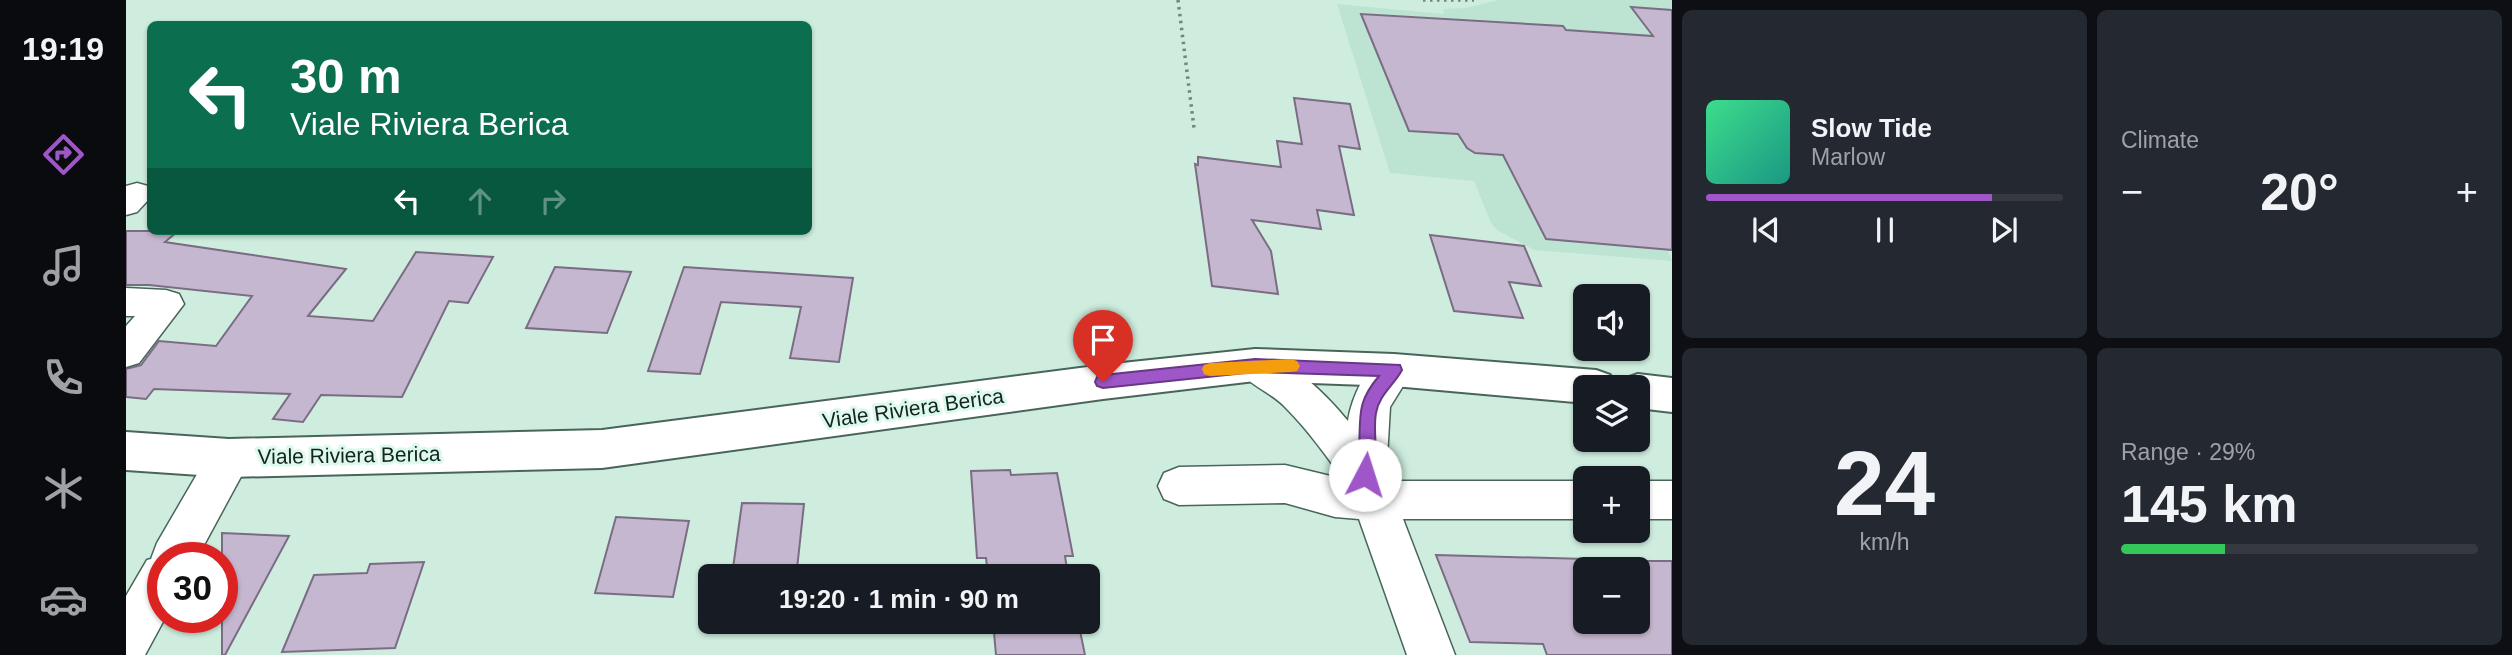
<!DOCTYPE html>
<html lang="en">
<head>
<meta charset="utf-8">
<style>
  body { margin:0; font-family:Helvetica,sans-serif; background:#242831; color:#f1f3f6; height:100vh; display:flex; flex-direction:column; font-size:26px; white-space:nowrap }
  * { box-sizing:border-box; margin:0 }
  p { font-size:23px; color:#9ea1a6 }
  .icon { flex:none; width:38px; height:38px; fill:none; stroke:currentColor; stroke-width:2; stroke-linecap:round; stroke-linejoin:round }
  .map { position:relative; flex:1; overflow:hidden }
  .drawer { display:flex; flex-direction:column; gap:10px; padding:10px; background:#0d0f14; width:840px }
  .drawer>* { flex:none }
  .hud { position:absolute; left:21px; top:21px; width:665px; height:214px; border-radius:10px; box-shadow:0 2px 5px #0004; background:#0b6e4f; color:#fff; overflow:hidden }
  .tools { position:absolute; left:1447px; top:284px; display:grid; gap:14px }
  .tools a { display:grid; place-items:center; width:77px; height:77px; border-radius:10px; background:#171b24; box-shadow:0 2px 5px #0004; font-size:35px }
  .speed { position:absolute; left:21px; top:542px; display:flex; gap:14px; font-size:35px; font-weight:700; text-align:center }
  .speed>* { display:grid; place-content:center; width:91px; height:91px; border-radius:50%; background:#171b24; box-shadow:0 2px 5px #0004; line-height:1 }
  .speed .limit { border:10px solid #d22; background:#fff; color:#111 }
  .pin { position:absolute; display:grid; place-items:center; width:60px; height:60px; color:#fff; margin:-72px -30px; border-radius:50% 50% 50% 0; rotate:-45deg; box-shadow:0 0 7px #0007 }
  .pin .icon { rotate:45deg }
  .me { position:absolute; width:77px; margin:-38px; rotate:5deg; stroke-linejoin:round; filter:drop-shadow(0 0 5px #0008) }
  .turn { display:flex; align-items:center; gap:24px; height:147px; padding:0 28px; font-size:32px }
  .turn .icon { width:91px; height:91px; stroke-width:2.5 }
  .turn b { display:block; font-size:49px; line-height:60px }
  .lanes { display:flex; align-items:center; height:66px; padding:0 28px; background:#0003; justify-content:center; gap:35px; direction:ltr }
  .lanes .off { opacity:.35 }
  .big { font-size:52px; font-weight:700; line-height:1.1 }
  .drawer .card { flex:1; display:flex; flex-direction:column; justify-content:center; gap:10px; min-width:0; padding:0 24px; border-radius:10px; background:#242831 }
  .drawer .dial { align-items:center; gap:0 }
  .dial b { font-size:91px; line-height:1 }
  .song { display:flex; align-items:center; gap:21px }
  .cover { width:84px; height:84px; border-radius:10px; background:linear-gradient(135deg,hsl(150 70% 55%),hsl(170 70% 35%)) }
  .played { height:7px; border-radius:4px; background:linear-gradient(90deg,#9f56c9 80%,#363941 80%) }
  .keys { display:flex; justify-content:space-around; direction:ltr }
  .heat { display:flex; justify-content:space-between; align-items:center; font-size:38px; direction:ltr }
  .charge { height:10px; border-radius:5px; background:linear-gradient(90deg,#34c759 29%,#363941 0) }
  .drawer .tiles { flex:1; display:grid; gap:10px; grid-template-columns:repeat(2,1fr) }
  .trip { position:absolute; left:572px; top:564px; width:402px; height:70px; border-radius:10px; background:#171b24; box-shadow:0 2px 5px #0004; font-weight:700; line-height:70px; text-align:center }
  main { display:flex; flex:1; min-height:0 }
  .dock { display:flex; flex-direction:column; width:126px; justify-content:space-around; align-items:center; background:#090b0e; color:#9ea1a6 }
  .dock .icon { width:49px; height:49px }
  .dock .on { color:#9f56c9 }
  .dock b { font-size:32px; color:#f1f3f6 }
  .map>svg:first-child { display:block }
  .built { fill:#bde4d3 }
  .building { fill:#c5b7cf; stroke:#7a6d83; stroke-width:2 }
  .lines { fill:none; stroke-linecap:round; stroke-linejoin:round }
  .minor-casing { stroke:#49655a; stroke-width:3 }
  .major-casing { stroke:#49655a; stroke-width:4 }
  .path { stroke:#72867d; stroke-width:3.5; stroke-dasharray:2.5 4.5; stroke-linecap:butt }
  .minor { fill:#fff; fill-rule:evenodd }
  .major { fill:#fff; fill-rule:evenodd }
  .route { fill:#9f56c9; stroke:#673883; stroke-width:2 }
  .slow { fill:#f59e0b }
  .labels { text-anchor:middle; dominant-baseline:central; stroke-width:6; stroke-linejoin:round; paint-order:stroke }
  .street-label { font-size:21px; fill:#18231f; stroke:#dbfaed }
</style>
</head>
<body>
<main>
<nav class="dock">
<b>19:19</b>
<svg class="icon on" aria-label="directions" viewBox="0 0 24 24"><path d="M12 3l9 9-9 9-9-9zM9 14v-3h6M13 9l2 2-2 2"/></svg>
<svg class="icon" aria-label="music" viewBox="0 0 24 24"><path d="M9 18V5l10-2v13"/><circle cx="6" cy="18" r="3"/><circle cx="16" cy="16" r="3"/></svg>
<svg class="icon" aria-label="phone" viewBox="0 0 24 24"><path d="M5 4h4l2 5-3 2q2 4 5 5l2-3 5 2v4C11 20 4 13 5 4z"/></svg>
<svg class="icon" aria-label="climate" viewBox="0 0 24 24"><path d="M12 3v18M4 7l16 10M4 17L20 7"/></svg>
<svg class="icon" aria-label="car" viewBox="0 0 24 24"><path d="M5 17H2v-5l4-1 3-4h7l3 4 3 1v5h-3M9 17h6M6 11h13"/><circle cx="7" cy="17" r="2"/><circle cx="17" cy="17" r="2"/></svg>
</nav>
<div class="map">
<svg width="1546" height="655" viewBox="0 0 1546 655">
  <rect width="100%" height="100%" fill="#ceeddf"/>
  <path class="built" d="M 1372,0 L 1546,0 L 1546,251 L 1542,251 L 1546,261 L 1408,250 L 1371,230 L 1365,223 L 1348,181 L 1264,173 L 1211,4 L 1318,14 L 1317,9 L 1340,8 Z"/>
  <g class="building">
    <path d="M 1505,7 L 1546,10 L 1546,250 L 1420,239 L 1377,155 L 1349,153 L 1341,148 L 1332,134 L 1283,131 L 1235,14 L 1437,26 L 1440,30 L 1527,36 Z"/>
    <path d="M 1168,98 L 1224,104 L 1234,149 L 1213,146 L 1228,215 L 1191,210 L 1195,229 L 1126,220 L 1145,251 L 1152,294 L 1086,286 L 1069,164 L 1072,165 L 1072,157 L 1155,167 L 1151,141 L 1176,144 Z"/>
    <path d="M 0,231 L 52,231 L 39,242 L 220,269 L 182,316 L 247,321 L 290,252 L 367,257 L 342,303 L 323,301 L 276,397 L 195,395 L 177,422 L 147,419 L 164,394 L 28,389 L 20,399 L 0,397 L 0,369 L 15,365 L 33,341 L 90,346 L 126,296 L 23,285 L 0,285 Z"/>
    <path d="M 1304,235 L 1398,246 L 1415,286 L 1383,282 L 1397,318 L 1328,311 Z"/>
    <path d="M 429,267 L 505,272 L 481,333 L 400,328 Z"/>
    <path d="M 558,267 L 727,278 L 713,362 L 664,358 L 675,307 L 595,302 L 574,374 L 522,371 Z"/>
    <path d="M 884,470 L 885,475 L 931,473 L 947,556 L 939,556 L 942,576 L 862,576 L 860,558 L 851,558 L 845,471 Z"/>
    <path d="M 616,503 L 678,504 L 671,569 L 607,568 Z"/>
    <path d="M 490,517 L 563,521 L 547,597 L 469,593 Z"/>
    <path d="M 96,533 L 163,536 L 99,655 L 96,655 Z"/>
    <path d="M 1310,555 L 1460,559 L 1460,621 L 1512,621 L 1512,561 L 1546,561 L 1546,655 L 1421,655 L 1417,644 L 1344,642 Z"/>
    <path d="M 298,562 L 269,648 L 156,652 L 188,575 L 241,573 L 244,564 Z"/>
    <path d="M 867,621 L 952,621 L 959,655 L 870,655 Z"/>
  </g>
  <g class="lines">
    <defs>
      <g id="minor">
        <path d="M 11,183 L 22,186 L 24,198 L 11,212 L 0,215 L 0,186 Z"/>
        <path d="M 0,288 L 40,290 L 53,294 L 58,304 L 13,363 L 0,367 L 0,326 L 9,316 L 0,316 Z"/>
        <path d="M 1129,350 C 1167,362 1197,391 1222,421 C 1225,400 1241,359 1266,355 C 1271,355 1276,357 1282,359 L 1287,370 L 1264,407 L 1260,475 L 1262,481 L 1460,481 L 1460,519 L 1277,519 L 1329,655 L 1281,655 L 1233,519 L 1209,517 L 1159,503 L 1053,505 L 1038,499 L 1032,486 L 1038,473 L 1053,467 L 1159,465 L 1217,479 C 1199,454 1181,429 1159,407 C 1144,391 1120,385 1110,365 L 1116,354 Z"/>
        <path d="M 103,440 L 118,445 L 124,458 L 118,471 L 71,558 L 37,558 L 39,618 L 19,655 L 0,655 L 0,596 L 21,560 L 25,559 L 31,543 L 88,445 Z"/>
        <rect x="1512" y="481" width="34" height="38"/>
      </g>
      <g id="major">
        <path d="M 1129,349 L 1268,354 L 1470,370 L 1484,375 L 1490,387 L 1460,387 L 1460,403 L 1268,386 L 1129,381 L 977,399 L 476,468 L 103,477 L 0,470 L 0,432 L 103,439 L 476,430 L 977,365 Z"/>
        <path d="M 1512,374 L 1546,378 L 1546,412 L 1512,408 L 1512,387 L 1494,387 L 1498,379 Z"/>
      </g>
    </defs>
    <use href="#minor" class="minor-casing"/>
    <use href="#major" class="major-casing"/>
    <g class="path">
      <path d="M 1052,0 L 1068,128"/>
      <path d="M 1297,0 L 1348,0"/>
    </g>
    <use href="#minor" class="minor"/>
    <use href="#major" class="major"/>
  </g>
  <path class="route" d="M 1129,359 L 1274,365 L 1276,370 C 1268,385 1253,395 1250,413 C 1246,435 1255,460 1245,481 L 1239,483 L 1233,481 C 1228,471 1232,459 1233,448 C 1235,416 1230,403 1253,376 L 1129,372 L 977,388 L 971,386 L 969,382 L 971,377 L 977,375 Z"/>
  <path class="slow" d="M 1165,359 L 1171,361 L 1174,366 L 1171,371 L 1165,372 L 1084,376 L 1078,374 L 1076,369 L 1078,365 L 1084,363 Z"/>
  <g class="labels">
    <g class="street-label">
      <text transform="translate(787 408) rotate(-8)">Viale Riviera Berica</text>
      <text transform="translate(223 455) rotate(-1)">Viale Riviera Berica</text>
    </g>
  </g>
</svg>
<div class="tools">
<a><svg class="icon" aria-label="sound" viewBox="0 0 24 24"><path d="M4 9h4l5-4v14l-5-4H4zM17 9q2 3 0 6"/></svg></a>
<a><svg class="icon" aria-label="layers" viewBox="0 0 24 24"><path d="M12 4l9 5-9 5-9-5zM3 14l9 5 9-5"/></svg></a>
<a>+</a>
<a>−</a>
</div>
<div class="speed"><div class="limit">30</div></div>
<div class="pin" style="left:977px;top:382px;background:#d93025"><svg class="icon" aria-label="arrive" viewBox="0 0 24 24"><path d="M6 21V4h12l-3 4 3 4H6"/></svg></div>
<svg class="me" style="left:1239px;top:475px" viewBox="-20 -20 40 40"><circle r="19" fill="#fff"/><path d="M0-13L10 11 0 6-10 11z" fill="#9f56c9"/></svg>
<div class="trip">19:20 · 1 min · 90 m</div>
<div class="hud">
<div class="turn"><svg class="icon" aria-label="left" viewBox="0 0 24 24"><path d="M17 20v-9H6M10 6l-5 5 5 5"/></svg><div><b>30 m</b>Viale Riviera Berica</div></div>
<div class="lanes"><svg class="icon" aria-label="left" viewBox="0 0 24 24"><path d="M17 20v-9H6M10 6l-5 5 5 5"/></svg><svg class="icon off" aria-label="ahead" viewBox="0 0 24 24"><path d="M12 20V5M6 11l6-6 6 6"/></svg><svg class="icon off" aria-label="right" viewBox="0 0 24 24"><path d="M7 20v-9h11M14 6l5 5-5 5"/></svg></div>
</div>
</div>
<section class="drawer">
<div class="tiles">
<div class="card">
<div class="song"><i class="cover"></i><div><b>Slow Tide</b><p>Marlow</p></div></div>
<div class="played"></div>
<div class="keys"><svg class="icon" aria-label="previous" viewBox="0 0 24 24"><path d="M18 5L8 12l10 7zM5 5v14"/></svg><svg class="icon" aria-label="pause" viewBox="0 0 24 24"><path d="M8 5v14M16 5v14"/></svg><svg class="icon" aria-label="next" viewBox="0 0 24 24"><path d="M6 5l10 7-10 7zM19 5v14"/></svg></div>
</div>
<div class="card"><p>Climate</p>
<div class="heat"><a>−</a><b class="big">20°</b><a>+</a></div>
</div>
<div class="card dial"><b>24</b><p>km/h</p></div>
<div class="card"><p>Range · 29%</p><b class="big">145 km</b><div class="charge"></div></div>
</div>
</section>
</main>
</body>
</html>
